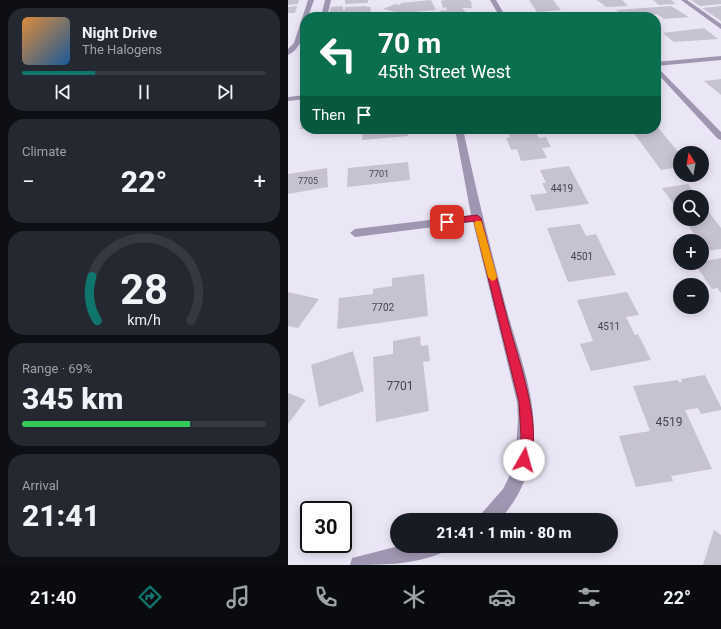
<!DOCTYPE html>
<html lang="en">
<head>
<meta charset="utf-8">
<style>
  body { margin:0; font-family:Roboto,sans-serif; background:#242831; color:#f1f3f6; height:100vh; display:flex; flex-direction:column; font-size:15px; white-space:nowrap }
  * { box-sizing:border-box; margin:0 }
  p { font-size:13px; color:#9ea1a6 }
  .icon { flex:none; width:22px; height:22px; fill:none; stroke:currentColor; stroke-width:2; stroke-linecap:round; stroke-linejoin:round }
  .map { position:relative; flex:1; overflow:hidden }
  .details { display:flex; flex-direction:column; gap:8px; padding:8px; background:#0d0f14; width:288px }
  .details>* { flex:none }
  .banner { position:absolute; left:12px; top:12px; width:361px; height:122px; border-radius:16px; box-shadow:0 2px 10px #0003; background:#0b6e4f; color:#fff; overflow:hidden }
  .needle { width:26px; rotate:349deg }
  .buttons { position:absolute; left:385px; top:146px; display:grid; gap:8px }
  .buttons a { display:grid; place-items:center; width:36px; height:36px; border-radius:50%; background:#171b24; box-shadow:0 2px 10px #0003; font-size:20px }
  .speed { position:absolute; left:12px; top:501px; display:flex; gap:8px; font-size:20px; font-weight:700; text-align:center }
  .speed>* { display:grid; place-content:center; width:52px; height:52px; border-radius:50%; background:#171b24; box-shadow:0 2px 10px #0003; line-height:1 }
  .speed .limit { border:2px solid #111; border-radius:6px; background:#fff; color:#111 }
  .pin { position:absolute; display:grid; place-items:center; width:34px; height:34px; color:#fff; margin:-17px; border-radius:8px; box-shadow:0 2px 6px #0006 }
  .me { position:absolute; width:44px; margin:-22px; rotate:7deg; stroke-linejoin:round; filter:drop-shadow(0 0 3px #0008) }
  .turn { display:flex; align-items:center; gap:14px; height:84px; padding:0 12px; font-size:18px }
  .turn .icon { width:52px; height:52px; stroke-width:2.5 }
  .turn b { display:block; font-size:28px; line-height:34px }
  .then { display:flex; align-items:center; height:38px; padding:0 12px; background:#0003; gap:8px; font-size:15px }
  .big { font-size:30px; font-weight:800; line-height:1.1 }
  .details .tile { flex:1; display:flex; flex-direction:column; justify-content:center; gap:6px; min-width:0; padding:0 14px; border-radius:16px; background:#242831 }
  .details .dial { align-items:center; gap:0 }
  .dial svg { height:104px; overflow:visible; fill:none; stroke:#363941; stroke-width:7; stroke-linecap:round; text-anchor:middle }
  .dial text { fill:#f1f3f6; stroke:none }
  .song { display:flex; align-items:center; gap:12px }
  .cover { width:48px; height:48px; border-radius:6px; background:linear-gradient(135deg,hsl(30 70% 55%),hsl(210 70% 35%)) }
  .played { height:4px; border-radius:2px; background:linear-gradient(90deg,#0f766e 30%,#363941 30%) }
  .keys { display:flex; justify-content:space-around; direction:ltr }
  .heat { display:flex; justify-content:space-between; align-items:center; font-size:22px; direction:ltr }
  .charge { height:6px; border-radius:3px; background:linear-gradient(90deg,#34c759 69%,#363941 0) }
  .trip { position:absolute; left:102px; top:513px; width:228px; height:40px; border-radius:20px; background:#171b24; box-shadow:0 2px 10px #0003; font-weight:800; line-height:40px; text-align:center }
  .tabs { display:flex; height:64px; justify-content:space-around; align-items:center; background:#090b0e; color:#9ea1a6 }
  .tabs .icon { width:28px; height:28px }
  .tabs .active { color:#0f766e }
  .tabs b { font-size:18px; color:#f1f3f6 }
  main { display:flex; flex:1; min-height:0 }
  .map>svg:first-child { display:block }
  .building { fill:#c7c2d2 }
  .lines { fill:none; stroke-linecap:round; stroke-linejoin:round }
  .minor { fill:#9f97b1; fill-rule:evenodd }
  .route { fill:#e11d48; stroke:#92132f }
  .slow { fill:#f59e0b }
  .labels { text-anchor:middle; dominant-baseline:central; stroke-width:3; stroke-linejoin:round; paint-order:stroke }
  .far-number-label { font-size:9px; fill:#46434c }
  .number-label { font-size:10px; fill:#46434c }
  .near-number-label { font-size:12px; fill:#46434c }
</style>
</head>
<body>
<main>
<section class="details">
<div class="tile">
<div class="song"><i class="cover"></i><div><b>Night Drive</b><p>The Halogens</p></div></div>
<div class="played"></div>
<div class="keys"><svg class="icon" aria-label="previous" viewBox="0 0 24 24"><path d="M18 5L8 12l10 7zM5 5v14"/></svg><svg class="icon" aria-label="pause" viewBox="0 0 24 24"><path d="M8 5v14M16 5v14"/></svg><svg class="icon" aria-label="next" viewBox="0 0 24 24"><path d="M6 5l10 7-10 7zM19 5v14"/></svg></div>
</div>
<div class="tile"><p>Climate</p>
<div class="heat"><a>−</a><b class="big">22°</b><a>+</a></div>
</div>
<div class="tile dial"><svg viewBox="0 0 100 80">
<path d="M14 69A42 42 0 1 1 86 69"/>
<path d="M14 69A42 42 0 0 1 10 35" stroke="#0f766e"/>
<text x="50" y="56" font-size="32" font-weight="700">28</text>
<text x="50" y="72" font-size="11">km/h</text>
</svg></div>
<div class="tile"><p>Range · 69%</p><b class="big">345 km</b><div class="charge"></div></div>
<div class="tile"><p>Arrival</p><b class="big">21:41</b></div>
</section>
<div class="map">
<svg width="433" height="565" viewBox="0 0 433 565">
  <rect width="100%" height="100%" fill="#ebe6f6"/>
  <g class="building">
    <path d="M 0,0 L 11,0 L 10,4 L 0,5 Z"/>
    <path d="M 57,0 L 80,0 L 80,3 L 57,4 Z"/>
    <path d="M 143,0 L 148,10 L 113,13 L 95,9 L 107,4 L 112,5 L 113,3 Z"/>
    <path d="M 157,0 L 180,0 L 183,1 L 184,8 L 174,8 L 177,11 L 178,17 L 154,17 L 152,11 L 159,10 L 158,7 L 155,8 L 153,1 Z"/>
    <path d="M 241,0 L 265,0 L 273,10 L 249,12 Z"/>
    <path d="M 309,0 L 334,0 L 340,6 L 318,7 Z"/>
    <path d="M 365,0 L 383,0 L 388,4 L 371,5 Z"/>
    <path d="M 403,0 L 433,0 L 433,4 L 412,6 Z"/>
    <path d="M 9,6 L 7,13 L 0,13 L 0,7 Z"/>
    <path d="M 55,6 L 55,10 L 57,10 L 57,7 L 79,6 L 79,7 L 83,7 L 82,13 L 79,13 L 79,17 L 56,17 L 56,14 L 54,14 L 41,15 L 43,7 Z"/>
    <path d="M 383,6 L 401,17 L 376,19 L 369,14 L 364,14 L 367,17 L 336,17 L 328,10 Z"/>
    <path d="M 433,6 L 433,21 L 414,8 Z"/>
    <path d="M 282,12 L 286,17 L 230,17 L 230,16 Z"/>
    <path d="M 416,28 L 430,39 L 386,42 L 375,33 Z"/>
    <path d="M 433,79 L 433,95 L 416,81 Z"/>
    <path d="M 14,117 L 17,117 L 17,129 L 12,129 Z"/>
    <path d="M 368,125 L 392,154 L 392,167 L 373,170 L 343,129 L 368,129 Z"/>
    <path d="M 75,129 L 119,129 L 120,136 L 74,140 Z"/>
    <path d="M 219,129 L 246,129 L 251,138 L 258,137 L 263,147 L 254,148 L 259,158 L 233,161 L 229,149 L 223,150 L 218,138 L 222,137 Z"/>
    <path d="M 120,162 L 122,180 L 59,187 L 60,168 Z"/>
    <path d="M 281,166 L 301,204 L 248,211 L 242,195 L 259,193 L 254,183 L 258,183 L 252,170 Z"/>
    <path d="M 39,168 L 40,187 L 0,194 L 0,174 Z"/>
    <path d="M 400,184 L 409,197 L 392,197 L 392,213 L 374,188 Z"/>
    <path d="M 414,203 L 433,228 L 433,249 L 418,251 L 414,245 L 414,241 L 411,241 L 396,219 L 414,219 Z"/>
    <path d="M 292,224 L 298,236 L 308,234 L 328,275 L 280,282 L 259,228 Z"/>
    <path d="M 433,258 L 433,293 L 429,288 L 424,289 L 406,263 Z"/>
    <path d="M 136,274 L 140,316 L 49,329 L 51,298 L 85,294 L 85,289 L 104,286 L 104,278 Z"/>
    <path d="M 0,292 L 31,299 L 10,328 L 0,326 Z"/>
    <path d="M 339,292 L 351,315 L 338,317 L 347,335 L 350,334 L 363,360 L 303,371 L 292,344 L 305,341 L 289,300 Z"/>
    <path d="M 132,336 L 133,346 L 140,345 L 142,361 L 135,362 L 141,411 L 88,422 L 85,357 L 105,354 L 105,341 Z"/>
    <path d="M 65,351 L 76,391 L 31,407 L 23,365 Z"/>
    <path d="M 417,375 L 433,407 L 433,410 L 413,414 L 410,408 L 397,410 L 424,469 L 383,476 L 385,481 L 348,487 L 331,436 L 362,431 L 345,386 L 390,380 L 391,382 L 394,382 L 393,379 Z"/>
    <path d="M 0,393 L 18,400 L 0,424 Z"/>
    <path d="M 426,530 L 433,535 L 433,565 L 415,565 Z"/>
  </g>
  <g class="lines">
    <g class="minor">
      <path d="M 20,0 L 26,0 L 20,17 L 17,17 C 17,31 14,49 0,55 L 0,49 L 6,43 Z"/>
      <path d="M 37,0 L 43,0 L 39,17 L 33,17 Z"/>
      <path d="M 202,0 L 208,0 L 215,12 L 215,17 L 209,17 L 209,12 Z"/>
      <path d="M 393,0 L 399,0 L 433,24 L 433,29 Z"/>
      <path d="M 433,56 L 433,60 L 368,66 L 433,132 L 433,140 L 430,139 L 368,72 L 368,62 Z"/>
      <path d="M 17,95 L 17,99 L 0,101 L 0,97 Z"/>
      <path d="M 167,129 L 175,129 C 188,190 203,251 219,311 C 230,351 247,393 246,435 C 245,466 233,498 211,520 L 190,520 L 193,514 L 215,489 L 221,477 L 228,451 L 230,419 L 229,402 L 185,222 L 67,237 L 62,233 L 67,229 L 183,215 Z"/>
      <path d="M 111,546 L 159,546 L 156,552 C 126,565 94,565 62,565 L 64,558 Z"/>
    </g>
  </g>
  <path class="route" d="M 189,215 L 193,218 C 202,252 211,287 220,321 C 230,359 256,428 241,465 L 236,467 L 232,465 L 230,460 L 233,436 L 231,402 L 186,221 L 159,224 L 155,222 L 159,219 Z"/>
  <path class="slow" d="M 188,221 L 193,221 L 194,223 L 209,277 L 207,280 L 204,281 L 200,277 L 186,223 Z"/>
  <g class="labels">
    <g class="far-number-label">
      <text x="91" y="174">7701</text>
      <text x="20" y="181">7705</text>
    </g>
    <g class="number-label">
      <text x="274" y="188">4419</text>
      <text x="294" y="256">4501</text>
      <text x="95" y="307">7702</text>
      <text x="321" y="326">4511</text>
    </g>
    <g class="near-number-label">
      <text x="112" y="386">7701</text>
      <text x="381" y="422">4519</text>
    </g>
  </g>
</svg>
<div class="buttons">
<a><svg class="needle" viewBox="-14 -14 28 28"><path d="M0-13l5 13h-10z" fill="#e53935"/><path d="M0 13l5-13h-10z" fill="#9ea1a6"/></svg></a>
<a><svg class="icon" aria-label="search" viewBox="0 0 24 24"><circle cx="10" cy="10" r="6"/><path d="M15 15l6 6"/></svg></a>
<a>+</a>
<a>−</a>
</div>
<div class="speed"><div class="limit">30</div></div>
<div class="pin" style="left:159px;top:222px;background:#d93025"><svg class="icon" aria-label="arrive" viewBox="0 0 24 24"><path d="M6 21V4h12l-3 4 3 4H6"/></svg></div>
<svg class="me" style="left:236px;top:460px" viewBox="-20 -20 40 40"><circle r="19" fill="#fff"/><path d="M0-13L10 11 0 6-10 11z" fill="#e11d48"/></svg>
<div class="trip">21:41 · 1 min · 80 m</div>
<div class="banner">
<div class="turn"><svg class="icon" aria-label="left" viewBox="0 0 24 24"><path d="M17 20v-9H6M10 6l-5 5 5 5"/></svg><div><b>70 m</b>45th Street West</div></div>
<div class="then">Then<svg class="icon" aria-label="arrive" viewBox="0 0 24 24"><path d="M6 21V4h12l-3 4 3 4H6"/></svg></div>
</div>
</div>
</main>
<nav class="tabs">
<b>21:40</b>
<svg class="icon active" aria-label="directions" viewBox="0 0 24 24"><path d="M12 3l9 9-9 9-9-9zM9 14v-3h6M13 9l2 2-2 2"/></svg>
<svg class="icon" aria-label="music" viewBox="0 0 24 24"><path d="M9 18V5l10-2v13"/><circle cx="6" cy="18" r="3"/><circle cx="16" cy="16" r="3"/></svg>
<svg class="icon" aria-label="phone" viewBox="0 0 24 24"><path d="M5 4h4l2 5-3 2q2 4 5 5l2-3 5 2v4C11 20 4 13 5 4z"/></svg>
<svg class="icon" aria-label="climate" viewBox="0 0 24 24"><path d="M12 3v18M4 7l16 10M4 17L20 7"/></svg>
<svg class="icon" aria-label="car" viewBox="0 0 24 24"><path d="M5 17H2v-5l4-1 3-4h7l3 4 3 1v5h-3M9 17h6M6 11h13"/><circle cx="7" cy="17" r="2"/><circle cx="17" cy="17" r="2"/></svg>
<svg class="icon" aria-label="filters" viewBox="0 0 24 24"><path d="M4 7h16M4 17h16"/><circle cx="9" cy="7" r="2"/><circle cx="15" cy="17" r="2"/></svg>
<b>22°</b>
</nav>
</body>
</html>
